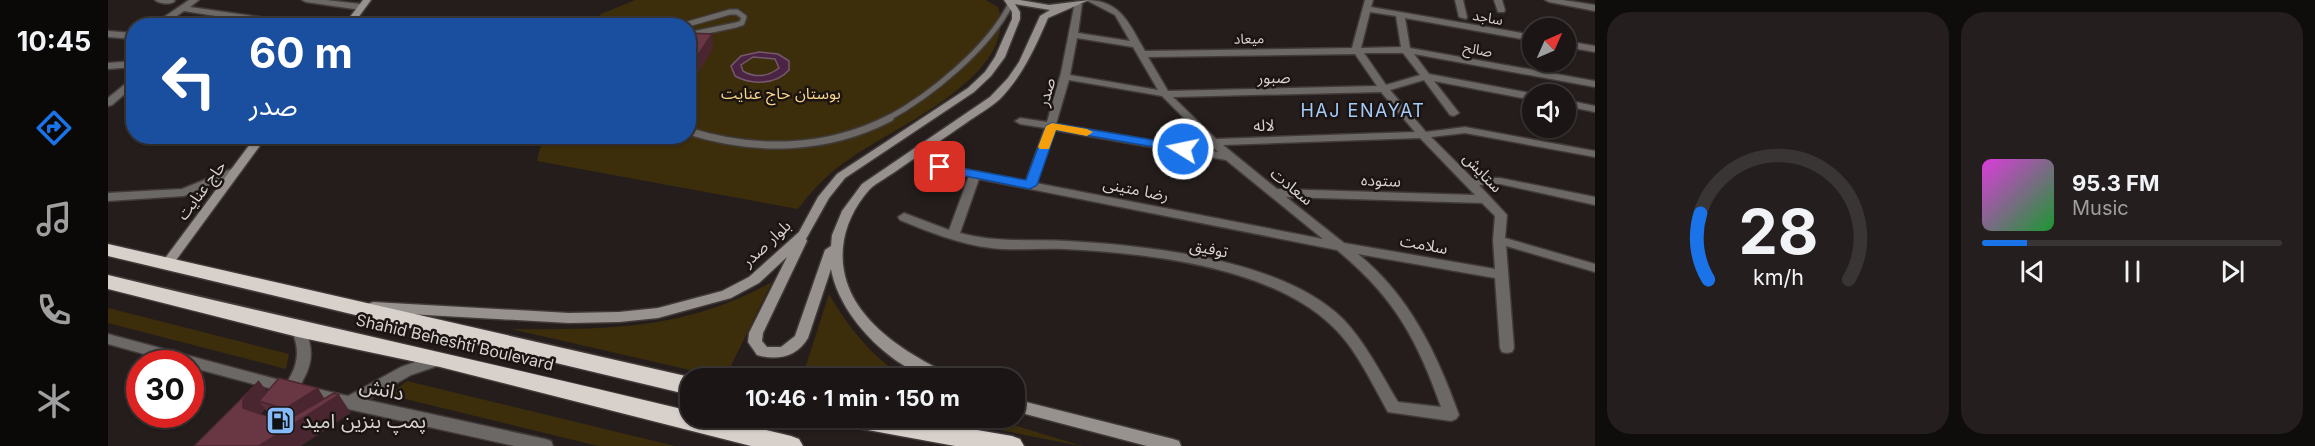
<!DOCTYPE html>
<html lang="en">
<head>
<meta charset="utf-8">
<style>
  body { margin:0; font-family:Inter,"Noto Sans Arabic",sans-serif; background:#241f1e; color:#f1f3f6; height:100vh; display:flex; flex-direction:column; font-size:22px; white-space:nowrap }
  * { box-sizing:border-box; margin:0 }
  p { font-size:20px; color:#a09fa0 }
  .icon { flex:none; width:33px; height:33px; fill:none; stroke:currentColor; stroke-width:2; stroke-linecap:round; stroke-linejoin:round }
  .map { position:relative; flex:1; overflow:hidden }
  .sheet { display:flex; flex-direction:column; gap:12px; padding:12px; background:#0f0c0c; width:720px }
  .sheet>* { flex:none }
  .banner { position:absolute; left:18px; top:18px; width:570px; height:126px; border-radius:24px; box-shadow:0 2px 4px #0004,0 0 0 2px #393534; background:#1a4fa0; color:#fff; overflow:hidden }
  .needle { width:39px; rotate:45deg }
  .tools { position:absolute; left:1414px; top:18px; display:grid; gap:12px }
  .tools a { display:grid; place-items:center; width:54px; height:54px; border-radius:50%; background:#1b1615; box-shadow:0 2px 4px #0004,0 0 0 2px #393534; font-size:30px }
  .speed { position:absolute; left:18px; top:350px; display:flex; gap:12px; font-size:30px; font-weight:700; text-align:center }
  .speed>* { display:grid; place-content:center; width:78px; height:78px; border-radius:50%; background:#1b1615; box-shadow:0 2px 4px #0004,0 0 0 2px #393534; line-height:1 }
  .speed .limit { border:9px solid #d22; background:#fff; color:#111 }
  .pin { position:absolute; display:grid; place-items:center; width:51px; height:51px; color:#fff; margin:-26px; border-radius:12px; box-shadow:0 3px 9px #0006 }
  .me { position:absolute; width:66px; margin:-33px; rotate:280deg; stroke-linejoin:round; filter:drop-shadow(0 0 4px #0008) }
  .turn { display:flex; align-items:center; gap:21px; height:126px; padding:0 24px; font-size:27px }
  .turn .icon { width:78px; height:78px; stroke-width:2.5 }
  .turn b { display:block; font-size:42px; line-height:51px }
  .sheet .card { flex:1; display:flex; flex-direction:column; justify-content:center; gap:9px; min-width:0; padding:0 21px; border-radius:24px; background:#241f1e }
  .sheet .dial { align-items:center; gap:0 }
  .dial svg { height:156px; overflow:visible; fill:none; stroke:#393534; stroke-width:7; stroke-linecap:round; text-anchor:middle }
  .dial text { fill:#f1f3f6; stroke:none }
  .song { display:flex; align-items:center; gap:18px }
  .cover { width:72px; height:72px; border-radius:9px; background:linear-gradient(135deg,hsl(300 70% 55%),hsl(130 70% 35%)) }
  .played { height:6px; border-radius:3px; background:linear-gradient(90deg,#1a73e8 15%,#393534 15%) }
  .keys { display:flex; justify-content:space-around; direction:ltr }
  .sheet .tiles { flex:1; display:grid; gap:12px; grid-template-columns:repeat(2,1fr) }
  .trip { position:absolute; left:572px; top:368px; width:345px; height:60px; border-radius:24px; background:#1b1615; box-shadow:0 2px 4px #0004,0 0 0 2px #393534; font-weight:700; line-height:60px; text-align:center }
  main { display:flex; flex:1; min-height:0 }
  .dock { display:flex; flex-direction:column; width:108px; justify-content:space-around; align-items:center; background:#0b0908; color:#a09fa0 }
  .dock .icon { width:42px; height:42px }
  .dock .selected { color:#1a73e8 }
  .dock b { font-size:27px; color:#f1f3f6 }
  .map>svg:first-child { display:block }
  .green { fill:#3c2e0b }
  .water { fill:#4b2443; stroke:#75586e; stroke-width:1.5; fill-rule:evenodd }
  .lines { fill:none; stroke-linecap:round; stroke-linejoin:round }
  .lane-far1-casing { stroke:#413a39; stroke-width:8 }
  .lane-casing { stroke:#413a39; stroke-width:10 }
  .street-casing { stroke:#413a39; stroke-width:3 }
  .secondary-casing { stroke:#413a39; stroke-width:3 }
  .highway-casing { stroke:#413a39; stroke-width:3 }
  .lane-far1 { stroke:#6b6866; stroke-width:5 }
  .lane { stroke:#6b6866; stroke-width:7 }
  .street { fill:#6b6866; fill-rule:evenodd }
  .secondary { fill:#97928e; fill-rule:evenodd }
  .highway { fill:#d8d0cb; fill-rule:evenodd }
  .wall { fill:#5a2f3a; fill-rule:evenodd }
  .shaded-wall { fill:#4a2630 }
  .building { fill:#693744; stroke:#4a2630; stroke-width:1.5 }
  .route { fill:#1a73e8; stroke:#114b97; stroke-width:1.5 }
  .slow { fill:#f59e0b }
  .labels { text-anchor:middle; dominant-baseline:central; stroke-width:5; stroke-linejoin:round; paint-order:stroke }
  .far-street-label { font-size:14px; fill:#d7d2d1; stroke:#1b1412 }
  .street-label { font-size:16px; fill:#d7d2d1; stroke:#1b1412 }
  .park-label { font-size:16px; fill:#f7d487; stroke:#1b1412 }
  .neighbourhood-label { font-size:18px; letter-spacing:1.5px; fill:#a3cbfa; stroke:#1b1412 }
  .near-street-label { font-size:20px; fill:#d7d2d1; stroke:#1b1412 }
  .near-poi-label { font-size:20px; fill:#d7d2d1; stroke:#1b1412; text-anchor:start }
</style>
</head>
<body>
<main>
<nav class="dock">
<b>10:45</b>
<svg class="icon selected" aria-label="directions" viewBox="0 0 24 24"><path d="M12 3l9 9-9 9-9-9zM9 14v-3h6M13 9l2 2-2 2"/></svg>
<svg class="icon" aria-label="music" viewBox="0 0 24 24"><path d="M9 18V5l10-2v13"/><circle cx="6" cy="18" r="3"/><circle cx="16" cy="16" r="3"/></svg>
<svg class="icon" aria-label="phone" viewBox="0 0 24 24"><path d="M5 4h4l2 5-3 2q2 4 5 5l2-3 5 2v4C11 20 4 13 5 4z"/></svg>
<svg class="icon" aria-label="climate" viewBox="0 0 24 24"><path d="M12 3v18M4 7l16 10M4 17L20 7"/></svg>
</nav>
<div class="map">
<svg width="1487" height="446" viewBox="0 0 1487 446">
  <rect width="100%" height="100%" fill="#241d1c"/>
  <g class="green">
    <path d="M 527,0 L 878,0 L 890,7 C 912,75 788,126 743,158 C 721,172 706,188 690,209 L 429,161 L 435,137 L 580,136 L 580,26 L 483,25 L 493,14 Z"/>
    <path d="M 664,282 L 617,378 L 403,329 C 499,330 578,330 664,282 Z"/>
    <path d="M 721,294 C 741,328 763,356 797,378 L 694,378 Z"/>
    <path d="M 0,308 L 181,354 L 178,369 L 0,323 Z"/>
    <path d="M 299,381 L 567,446 L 490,446 L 281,395 Z"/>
    <path d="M 826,417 L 880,417 L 974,446 L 973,446 Z"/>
  </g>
  <path class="water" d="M 651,52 L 670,54 L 681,61 L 681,70 C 668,85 643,85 627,76 L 623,66 L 633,56 ZM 645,57 L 667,59 L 671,68 C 660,77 646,78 635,71 L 633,65 Z"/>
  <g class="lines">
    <defs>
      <g id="lane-far1">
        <path d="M 573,26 L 622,12 L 629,12 L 636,17 L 634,23 L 628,25 L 580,35"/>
        <path d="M 779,119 C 822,96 882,47 903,3"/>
      </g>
      <path id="lane" d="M 580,131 C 648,152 718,151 782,118"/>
      <g id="street">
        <path d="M 47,0 L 66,0 L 67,1 C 63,5 51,4 47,0 Z"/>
        <path d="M 81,0 L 91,0 L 82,7 L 179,21 L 183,24 L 172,26 L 76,11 L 54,26 L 43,26 Z"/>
        <path d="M 194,0 L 218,0 L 253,4 L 257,7 L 253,10 L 198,2 Z"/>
        <path d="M 978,0 C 1014,0 1022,26 1037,51 L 1244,48 L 1257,0 L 1265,0 L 1263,7 L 1425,35 L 1425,41 L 1297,18 L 1302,48 L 1487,81 L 1487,87 L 1306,54 L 1321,74 L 1427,94 L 1425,94 L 1425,100 L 1326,81 L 1351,113 L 1346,116 L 1342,115 L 1316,80 L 1282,90 L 1318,132 L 1357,127 L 1487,151 L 1487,157 L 1357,133 L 1323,137 L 1364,178 L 1392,178 L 1487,197 L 1487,205 L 1392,184 L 1371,185 L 1399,215 L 1397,238 L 1487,264 L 1487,272 L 1398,246 L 1406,348 L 1404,352 L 1399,353 L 1394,352 L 1392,348 L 1387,278 L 1250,254 C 1302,296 1329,354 1351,415 L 1348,419 L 1343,421 L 1280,412 C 1263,382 1248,348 1223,325 C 1161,266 1038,253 956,249 C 932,248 907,251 883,248 C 851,244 821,232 792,220 L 790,217 L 796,213 L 841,230 L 861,176 L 811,166 L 809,164 L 811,162 L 815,161 L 918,181 L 937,128 L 912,124 L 907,121 L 912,118 L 939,122 L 953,73 L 967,2 L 974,4 L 970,33 L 1022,41 L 1007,15 ZM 1262,12 L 1288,16 L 1293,47 L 1253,48 ZM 969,38 L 1025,47 L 1050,90 L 962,75 ZM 1256,53 L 1295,53 L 1312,75 L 1278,85 ZM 1247,54 L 1269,86 L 1060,91 L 1040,57 ZM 961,80 L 1054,96 L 1110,152 L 948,124 ZM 1273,92 L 1307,132 L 1108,139 L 1065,97 ZM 946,130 L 1118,160 L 1215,239 L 928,183 ZM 1312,138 L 1367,195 L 1169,189 L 1115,145 ZM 871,179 L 1229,250 C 1286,297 1309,339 1333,407 L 1290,402 C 1273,374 1258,343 1235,319 C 1174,259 1042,246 960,241 C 923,239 888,243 852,233 ZM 1178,197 L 1374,203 L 1387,216 L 1385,240 L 1387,269 L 1236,243 Z"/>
        <path d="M 1347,0 L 1355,0 L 1359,17 L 1358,19 L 1351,17 Z"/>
        <path d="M 1386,0 L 1394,0 L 1397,10 L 1396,12 L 1390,12 Z"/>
        <path d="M 1437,0 L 1455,0 L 1487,5 L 1487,11 L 1441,2 Z"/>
        <path d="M 0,31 L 26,33 L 26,39 L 0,37 Z"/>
        <path d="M 1458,41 L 1487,46 L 1487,52 L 1458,47 Z"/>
        <path d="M 26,61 L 26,67 L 0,69 L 0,63 Z"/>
        <path d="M 26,77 L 26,86 L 4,105 L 0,106 L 0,98 Z"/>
        <path d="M 1458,100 L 1487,106 L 1487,112 L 1458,106 Z"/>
        <path d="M 102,136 L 112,136 L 112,138 L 107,141 L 103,140 Z"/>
        <path d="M 128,167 L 134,170 L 132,172 L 76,196 L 0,201 L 0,193 L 74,189 Z"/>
        <path d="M 190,324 L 195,325 C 205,345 206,361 195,380 C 192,387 190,392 183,394 L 82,367 L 82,363 L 68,363 L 0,344 L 0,334 L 179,382 C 191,364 192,348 183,329 L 185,325 Z"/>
        <path d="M 330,354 L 335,356 L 337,360 L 335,364 L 303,375 L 259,400 L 437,439 L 443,441 L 445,446 L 407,446 L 240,409 L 196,397 L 194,393 L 196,389 L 201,387 L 240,396 L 293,367 Z"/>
      </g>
      <g id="secondary">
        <path d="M 255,0 L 263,0 L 244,26 L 235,26 Z"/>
        <path d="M 896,0 L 912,0 L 941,5 L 981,0 L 940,18 C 927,48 915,75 892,99 C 882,108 869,115 858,123 C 836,138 813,154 791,169 C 782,176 769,182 761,190 C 747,206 737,226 735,247 C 729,311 791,350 841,374 L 843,378 C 836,378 827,379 820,377 C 777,362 731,314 723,269 L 700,338 C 689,357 669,361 649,355 L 640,342 L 641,333 L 679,257 L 651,283 L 623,298 L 550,318 L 511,322 L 461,323 L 265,312 L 260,310 L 258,307 L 260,304 L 265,302 L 461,313 L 511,312 L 550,308 L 614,291 L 641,277 L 691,232 L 710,197 L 729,174 L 860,88 L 877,72 L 887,57 L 904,19 L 904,12 ZM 907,4 L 942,10 L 932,16 L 911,62 L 900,78 L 882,97 L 754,184 L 734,211 L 724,235 L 723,246 L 717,250 L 687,336 L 673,347 L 659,347 L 654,341 L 655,333 L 699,241 L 698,239 L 721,198 L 737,178 L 866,92 L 883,76 L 897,57 L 912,19 L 912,12 Z"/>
        <path d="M 148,136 L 159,136 L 63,267 L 55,267 L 53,264 L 55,261 Z"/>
        <path d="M 906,399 L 1065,439 L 1071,441 L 1073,446 L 1039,446 L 906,411 Z"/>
      </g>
      <g id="highway">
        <path d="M 0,244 L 582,377 L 585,378 L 582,378 L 582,395 L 0,256 Z"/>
        <path d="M 0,275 C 194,322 388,364 582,411 L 582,417 L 605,417 L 683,436 L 691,439 L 695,446 L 643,446 L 332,367 L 190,337 L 0,289 Z"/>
        <path d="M 727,417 L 794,417 L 904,436 L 912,439 L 916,446 L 847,446 L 738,426 L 730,424 Z"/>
      </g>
    </defs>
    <use href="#lane-far1" class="lane-far1-casing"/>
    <use href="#lane" class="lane-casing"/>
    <use href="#street" class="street-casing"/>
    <use href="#secondary" class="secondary-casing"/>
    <use href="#highway" class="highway-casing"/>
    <use href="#lane-far1" class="lane-far1"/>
    <use href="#lane" class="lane"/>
    <use href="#street" class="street"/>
    <use href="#secondary" class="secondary"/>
    <use href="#highway" class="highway"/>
  </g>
  <g class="wall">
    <path d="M 580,33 L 605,48 L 584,82 L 580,81 Z"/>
    <path d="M 159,391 L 217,399 L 243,413 L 86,446 ZM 157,409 L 164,418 L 153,414 Z"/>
  </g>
  <g class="shaded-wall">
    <path d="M 604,34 L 605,48 L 584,82 L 582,67 Z"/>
    <path d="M 151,381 L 165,399 L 151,401 L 157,409 L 149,418 L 135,408 L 135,400 Z"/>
    <path d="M 210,388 L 219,403 L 231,395 L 243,413 L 193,446 L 151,446 L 187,423 L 177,409 Z"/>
  </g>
  <g class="building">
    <path d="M 580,33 L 604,34 L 582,67 L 580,67 Z"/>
    <path d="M 171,378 L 210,388 L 177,409 L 151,401 Z"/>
    <path d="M 151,381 L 135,400 L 135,408 L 176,422 L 226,393 L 231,395 L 151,446 L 86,446 Z"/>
  </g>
  <path class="route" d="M 944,123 L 1075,145 L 1081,149 L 1075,152 L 948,130 L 929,185 L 922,189 L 832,171 L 826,167 L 832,164 L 918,180 L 938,126 Z"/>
  <path class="slow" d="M 944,123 L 979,129 L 985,132 L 979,136 L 948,130 L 941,149 L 932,149 L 930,147 L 938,126 Z"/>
  <defs>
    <symbol id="fuel-square" viewBox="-11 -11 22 22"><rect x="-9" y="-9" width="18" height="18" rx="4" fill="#85bbfb" stroke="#1b1412"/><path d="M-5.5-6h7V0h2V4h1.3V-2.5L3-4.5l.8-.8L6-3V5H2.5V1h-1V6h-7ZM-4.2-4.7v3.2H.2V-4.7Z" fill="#111"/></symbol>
  </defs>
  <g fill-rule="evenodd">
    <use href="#fuel-square" x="156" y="404" width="33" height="33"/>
  </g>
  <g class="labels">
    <g class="far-street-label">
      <text transform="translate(1380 17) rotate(10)">ساجد</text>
      <text transform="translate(1141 38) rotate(-1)">میعاد</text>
      <text transform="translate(1370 49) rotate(10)">صالح</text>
    </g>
    <g class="street-label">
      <text transform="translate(1166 77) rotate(-1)">صبور</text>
      <text transform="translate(938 92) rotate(-75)">صدر</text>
      <text transform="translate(1156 125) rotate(-2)">لاله</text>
      <text transform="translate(1375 172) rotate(46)">ستایش</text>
      <text transform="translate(1273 180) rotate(2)">ستوده</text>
      <text transform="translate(1184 186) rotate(39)">سعادت</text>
      <text transform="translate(1028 189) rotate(11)">رضا متینی</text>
      <text transform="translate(93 190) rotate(-53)">حاج عنایت</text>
      <text transform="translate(658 243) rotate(-43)">بلوار صدر</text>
      <text transform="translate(1316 244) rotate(10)">سلامت</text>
      <text transform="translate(1101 248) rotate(11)">توفیق</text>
      <text transform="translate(347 342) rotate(13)">Shahid Beheshti Boulevard</text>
    </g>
    <g class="park-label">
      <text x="673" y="93">بوستان حاج عنایت</text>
    </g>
    <g class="neighbourhood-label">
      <text x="1255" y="110">HAJ ENAYAT</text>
    </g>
    <g class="near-street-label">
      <text transform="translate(274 389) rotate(12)">دانش</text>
    </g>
    <g class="near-poi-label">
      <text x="194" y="421">پمپ بنزین امید</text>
    </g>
  </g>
</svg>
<div class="tools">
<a><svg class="needle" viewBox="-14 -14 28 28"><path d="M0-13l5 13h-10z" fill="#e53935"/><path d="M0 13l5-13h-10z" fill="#a09fa0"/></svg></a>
<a><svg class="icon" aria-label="sound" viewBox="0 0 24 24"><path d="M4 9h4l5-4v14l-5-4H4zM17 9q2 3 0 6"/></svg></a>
</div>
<div class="speed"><div class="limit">30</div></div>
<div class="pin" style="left:832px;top:167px;background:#d93025"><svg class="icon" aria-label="arrive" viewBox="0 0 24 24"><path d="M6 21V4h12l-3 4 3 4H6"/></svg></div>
<svg class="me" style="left:1075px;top:149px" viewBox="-20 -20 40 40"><circle r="17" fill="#1a73e8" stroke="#fff" stroke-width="3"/><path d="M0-11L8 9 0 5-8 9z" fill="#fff"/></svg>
<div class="trip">10:46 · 1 min · 150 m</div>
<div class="banner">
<div class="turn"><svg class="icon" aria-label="left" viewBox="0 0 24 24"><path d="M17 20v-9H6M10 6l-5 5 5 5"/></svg><div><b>60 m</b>صدر</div></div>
</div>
</div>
<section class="sheet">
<div class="tiles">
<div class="card dial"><svg viewBox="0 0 100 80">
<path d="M14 69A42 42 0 1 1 86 69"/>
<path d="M14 69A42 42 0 0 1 10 35" stroke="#1a73e8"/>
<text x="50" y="56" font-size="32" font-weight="700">28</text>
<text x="50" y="72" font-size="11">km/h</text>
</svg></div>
<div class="card">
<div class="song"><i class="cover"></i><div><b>95.3 FM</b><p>Music</p></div></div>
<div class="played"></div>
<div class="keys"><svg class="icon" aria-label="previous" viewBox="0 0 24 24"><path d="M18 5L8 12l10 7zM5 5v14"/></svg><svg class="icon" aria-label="pause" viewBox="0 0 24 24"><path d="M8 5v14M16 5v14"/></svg><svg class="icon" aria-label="next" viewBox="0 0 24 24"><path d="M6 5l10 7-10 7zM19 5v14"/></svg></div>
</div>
</div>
</section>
</main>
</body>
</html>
